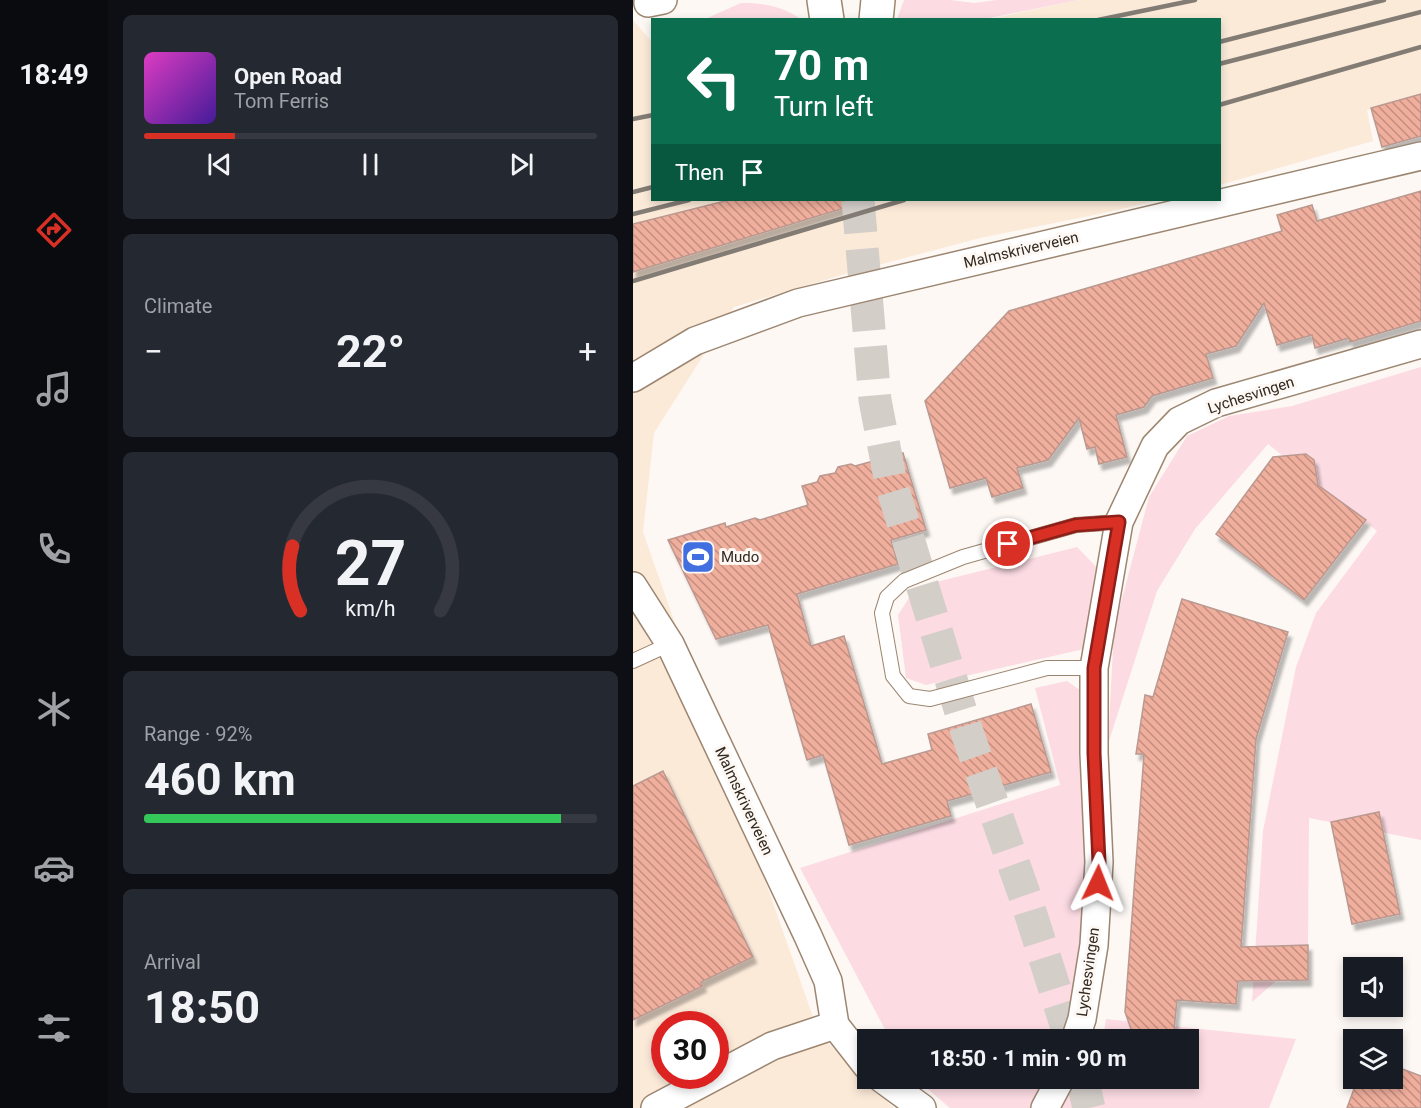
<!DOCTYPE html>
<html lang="en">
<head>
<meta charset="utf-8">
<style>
  body { margin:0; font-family:Roboto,sans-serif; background:#242831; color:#f1f3f6; height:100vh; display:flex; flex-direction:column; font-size:22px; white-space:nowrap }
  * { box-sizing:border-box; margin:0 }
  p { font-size:20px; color:#9ea1a6 }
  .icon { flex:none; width:33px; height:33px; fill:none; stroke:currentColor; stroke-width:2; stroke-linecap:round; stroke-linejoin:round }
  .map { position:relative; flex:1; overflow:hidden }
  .panel { display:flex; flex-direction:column; gap:15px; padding:15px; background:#0d0f14; width:525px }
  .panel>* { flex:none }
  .top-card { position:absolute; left:18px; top:18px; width:570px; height:183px; border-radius:0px; box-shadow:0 3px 9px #0003; background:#0b6e4f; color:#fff; overflow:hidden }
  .tools { position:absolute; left:710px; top:957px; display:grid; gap:12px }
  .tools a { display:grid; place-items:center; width:60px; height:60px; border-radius:0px; background:#171b24; box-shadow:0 3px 9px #0003; font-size:30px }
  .speed { position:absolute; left:18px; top:1011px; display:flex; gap:12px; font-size:30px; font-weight:700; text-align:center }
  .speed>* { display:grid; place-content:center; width:78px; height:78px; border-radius:50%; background:#171b24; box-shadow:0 3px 9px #0003; line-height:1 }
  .speed .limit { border:9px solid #d22; background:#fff; color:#111 }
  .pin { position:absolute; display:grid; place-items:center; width:51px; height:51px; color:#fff; margin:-26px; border:3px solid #fff; border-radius:50%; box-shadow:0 2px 6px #0007 }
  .me { position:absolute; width:66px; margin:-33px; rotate:2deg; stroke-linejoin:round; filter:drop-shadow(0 0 4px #0008) }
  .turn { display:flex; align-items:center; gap:21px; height:126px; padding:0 24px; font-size:27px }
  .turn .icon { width:78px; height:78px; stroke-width:2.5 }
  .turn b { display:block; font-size:42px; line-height:51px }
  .then { display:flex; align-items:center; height:57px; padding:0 24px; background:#0003; gap:12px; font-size:22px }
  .big { font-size:45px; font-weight:700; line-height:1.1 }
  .panel .widget { flex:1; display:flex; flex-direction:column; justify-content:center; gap:9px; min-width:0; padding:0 21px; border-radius:9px; background:#242831 }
  .panel .dial { align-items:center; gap:0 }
  .dial svg { height:156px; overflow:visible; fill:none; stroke:#363941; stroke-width:7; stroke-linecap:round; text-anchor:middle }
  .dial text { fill:#f1f3f6; stroke:none }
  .song { display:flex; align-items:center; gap:18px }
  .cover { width:72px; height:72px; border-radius:9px; background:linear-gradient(135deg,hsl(310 70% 55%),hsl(260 70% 35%)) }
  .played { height:6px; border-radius:3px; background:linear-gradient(90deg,#d93025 20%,#363941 20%) }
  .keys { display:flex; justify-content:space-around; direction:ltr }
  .heat { display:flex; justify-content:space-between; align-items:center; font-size:33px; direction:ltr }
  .charge { height:9px; border-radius:4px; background:linear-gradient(90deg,#34c759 92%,#363941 0) }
  .trip { position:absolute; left:224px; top:1029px; width:342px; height:60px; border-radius:0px; background:#171b24; box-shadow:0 3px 9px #0003; font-weight:700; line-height:60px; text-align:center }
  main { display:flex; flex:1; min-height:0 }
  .dock { display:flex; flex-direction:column; width:108px; justify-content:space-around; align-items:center; background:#090b0e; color:#9ea1a6 }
  .dock .icon { width:42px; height:42px }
  .dock .active { color:#d93025 }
  .dock b { font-size:27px; color:#f1f3f6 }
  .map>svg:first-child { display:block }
  .built { fill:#fcead9; fill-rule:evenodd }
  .green { fill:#fcdbe3 }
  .building { fill:url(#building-back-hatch); stroke:#ba9991; stroke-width:1.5; filter:url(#shadow) }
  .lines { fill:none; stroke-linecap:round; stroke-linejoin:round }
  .primary-tunnel { stroke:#d4cec9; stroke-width:33; stroke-dasharray:33 16; stroke-linecap:butt }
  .service-casing { stroke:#9c8671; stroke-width:16 }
  .minor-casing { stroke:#9c8671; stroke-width:30 }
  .primary-casing { stroke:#9c8671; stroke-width:36 }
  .service { stroke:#fff; stroke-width:14 }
  .minor { stroke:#fff; stroke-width:27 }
  .primary { stroke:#fff; stroke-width:33 }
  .rail { stroke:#837c75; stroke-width:4.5 }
  .route-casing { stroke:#8d1f18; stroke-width:15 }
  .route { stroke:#d93025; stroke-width:10 }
  .labels { text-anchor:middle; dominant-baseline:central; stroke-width:6; stroke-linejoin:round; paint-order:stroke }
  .street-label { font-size:15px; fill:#31281f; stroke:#fdf8f4 }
  .poi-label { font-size:15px; fill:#31281f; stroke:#fdf8f4; text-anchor:start }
</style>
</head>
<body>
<main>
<nav class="dock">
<b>18:49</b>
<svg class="icon active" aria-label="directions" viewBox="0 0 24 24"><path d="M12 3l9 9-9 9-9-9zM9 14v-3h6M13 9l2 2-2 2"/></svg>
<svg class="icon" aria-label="music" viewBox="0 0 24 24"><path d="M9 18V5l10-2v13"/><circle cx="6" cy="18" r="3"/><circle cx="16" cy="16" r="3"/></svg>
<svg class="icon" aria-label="phone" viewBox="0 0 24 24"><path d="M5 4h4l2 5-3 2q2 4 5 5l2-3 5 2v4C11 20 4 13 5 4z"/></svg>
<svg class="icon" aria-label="climate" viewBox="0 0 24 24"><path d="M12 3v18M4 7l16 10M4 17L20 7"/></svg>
<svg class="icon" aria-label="car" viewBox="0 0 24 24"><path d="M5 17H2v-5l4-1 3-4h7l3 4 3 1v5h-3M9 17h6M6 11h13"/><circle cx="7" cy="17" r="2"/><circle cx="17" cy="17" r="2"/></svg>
<svg class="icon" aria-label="filters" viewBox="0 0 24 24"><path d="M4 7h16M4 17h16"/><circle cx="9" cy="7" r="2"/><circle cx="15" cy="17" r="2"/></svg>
</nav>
<section class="panel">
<div class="widget">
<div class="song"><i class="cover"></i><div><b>Open Road</b><p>Tom Ferris</p></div></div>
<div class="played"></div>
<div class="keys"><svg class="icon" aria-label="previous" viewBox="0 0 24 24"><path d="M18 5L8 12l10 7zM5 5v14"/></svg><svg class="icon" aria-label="pause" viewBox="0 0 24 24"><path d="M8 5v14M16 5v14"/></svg><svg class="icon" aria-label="next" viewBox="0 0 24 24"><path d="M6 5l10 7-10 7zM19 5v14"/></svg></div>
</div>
<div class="widget"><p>Climate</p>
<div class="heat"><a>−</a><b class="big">22°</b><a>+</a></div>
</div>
<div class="widget dial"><svg viewBox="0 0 100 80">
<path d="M14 69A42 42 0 1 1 86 69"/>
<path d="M14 69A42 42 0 0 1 10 36" stroke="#d93025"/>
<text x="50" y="56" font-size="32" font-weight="700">27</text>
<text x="50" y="72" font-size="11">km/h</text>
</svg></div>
<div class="widget"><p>Range · 92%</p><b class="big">460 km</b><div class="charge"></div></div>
<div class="widget"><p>Arrival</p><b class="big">18:50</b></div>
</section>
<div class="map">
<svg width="788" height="1108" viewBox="0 0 788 1108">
  <defs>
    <pattern id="building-back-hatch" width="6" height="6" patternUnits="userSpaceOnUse" patternTransform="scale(1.5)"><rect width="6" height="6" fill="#f0ae9d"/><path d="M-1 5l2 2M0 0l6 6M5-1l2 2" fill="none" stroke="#c38e7f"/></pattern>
    <filter id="shadow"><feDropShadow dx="3.5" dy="6" stdDeviation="1.5" flood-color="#0004"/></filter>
  </defs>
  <rect width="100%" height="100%" fill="#fdf8f4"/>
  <g class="built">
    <path d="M 445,0 L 788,0 L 788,95 L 734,110 L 740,141 L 587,185 L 586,20 L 352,20 Z"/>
    <path d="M 0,20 L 19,42 L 20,200 L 527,200 L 471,213 L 347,238 L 219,272 L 101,307 L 21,433 L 10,532 L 186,1034 L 261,1108 L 0,1108 ZM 32,1024 L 82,1024 L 82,1076 L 32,1076 Z"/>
  </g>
  <g class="green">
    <path d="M 271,0 L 317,0 L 341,3 L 364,0 L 445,0 L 352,19 L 264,19 Z"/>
    <path d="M 108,3 C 131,3 149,6 168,19 L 72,19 Z"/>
    <path d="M 788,367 L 788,840 L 676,818 L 675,945 L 641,945 L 642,982 L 619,1002 L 630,831 L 663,667 L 683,613 L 744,531 L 635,444 L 562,529 L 524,591 L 475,744 L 481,629 L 516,497 L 554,436 L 596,416 L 659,406 Z"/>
    <path d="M 444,547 L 470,574 L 451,649 L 293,685 L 273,678 L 265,615 L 283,587 Z"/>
    <path d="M 434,681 L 451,693 L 457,866 L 454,1039 L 257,1039 L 167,868 L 427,785 L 402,688 Z"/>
    <path d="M 473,1019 L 663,1039 L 636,1108 L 459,1108 L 464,1079 L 555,1078 L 555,1040 L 470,1039 Z"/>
    <path d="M 283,1079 L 457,1079 L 459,1108 L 317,1108 Z"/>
  </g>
  <g class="building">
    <path d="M 788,94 L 788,136 L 749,147 L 738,108 Z"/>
    <path d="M 788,191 L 788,321 L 717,342 L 716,338 L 682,348 L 679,335 L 644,345 L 631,303 L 603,346 L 573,354 L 580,378 L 519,396 L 511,407 L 483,415 L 494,457 L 466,464 L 462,447 L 454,449 L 446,418 L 415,460 L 384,468 L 390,488 L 359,497 L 353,478 L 317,488 L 292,401 L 376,311 L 649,231 L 644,215 L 679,205 L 684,221 Z"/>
    <path d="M 96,200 L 217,200 L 218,206 L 0,272 L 0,224 Z"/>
    <path d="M 270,453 L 293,530 L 258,540 L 265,564 L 164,594 L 178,646 L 211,636 L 249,764 L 299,750 L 295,734 L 398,704 L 418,772 L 314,801 L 318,816 L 216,845 L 190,755 L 174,760 L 135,625 L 83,639 L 35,540 L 92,523 L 93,527 L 122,518 L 127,520 L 175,505 L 169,486 L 184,482 L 187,476 L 202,473 L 205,467 L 218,464 L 222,466 Z"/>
    <path d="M 673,454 L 681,460 L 685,485 L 733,520 L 671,600 L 583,534 L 640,457 Z"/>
    <path d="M 549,599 L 655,632 L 623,739 L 608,947 L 675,945 L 675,980 L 605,981 L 603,1004 L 544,1000 L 540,1040 L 502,1040 L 492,1012 L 511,754 L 503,754 L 512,695 L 520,697 Z"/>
    <path d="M 30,771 L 120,957 L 68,982 L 70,986 L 0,1020 L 0,786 Z"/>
    <path d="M 746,812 L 767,914 L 719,924 L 698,822 Z"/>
    <path d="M 759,1065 L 788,1076 L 788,1108 L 714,1108 L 725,1078 L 759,1078 Z"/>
  </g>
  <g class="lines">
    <g class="primary-tunnel">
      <path d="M 225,200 L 242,400 L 258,483 L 335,735 L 393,899 L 438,1040"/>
      <path d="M 449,1078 L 456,1108"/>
    </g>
    <defs>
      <g id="service">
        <path d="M 0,661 L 37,644"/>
        <path d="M 461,668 L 414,668 L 297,699 L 276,696 L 260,676 L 249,613 L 254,597 L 271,581 L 330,557 L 443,525 L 486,522"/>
      </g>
      <g id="minor">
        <path d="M 15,3 L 30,0"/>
        <path d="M 0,378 L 62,341 L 165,303 L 788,156"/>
        <path d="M 0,586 L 37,644 L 175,936 L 195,981 L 202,1025 L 234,1066"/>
        <path d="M 442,1040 L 449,1019 L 461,945 L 466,862 L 461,753 L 461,668 L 486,522 L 522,446 L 546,421 L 583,403 L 788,344"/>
        <path d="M 248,1078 L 289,1108"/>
        <path d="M 22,1108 L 139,1046 L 202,1025"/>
        <path d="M 412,1108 L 428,1078"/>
      </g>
      <g id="primary">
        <path d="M 191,0 L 194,20"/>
        <path d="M 243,20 L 245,0"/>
      </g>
    </defs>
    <use href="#service" class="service-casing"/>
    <use href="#minor" class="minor-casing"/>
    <use href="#primary" class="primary-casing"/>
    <use href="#service" class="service"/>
    <use href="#minor" class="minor"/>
    <use href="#primary" class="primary"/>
    <g class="rail">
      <path d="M 465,20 L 562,0"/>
      <path d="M 586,42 L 751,0"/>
      <path d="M 586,64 L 788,12"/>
      <path d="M 586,105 L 788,47"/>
      <path d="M 0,119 L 20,115"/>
      <path d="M 0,192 L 20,187"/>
      <path d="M 0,214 L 56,200"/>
      <path d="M 0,281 L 271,200"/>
    </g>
  </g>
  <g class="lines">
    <defs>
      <path id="route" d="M 375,544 L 443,525 L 486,522 L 461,668 L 461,753 L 466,862 L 465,883"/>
    </defs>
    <use href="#route" class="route-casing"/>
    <use href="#route" class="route"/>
  </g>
  <defs>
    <symbol id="stadium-square" viewBox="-11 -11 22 22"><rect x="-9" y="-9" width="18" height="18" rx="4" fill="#416fe0" stroke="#fdf8f4"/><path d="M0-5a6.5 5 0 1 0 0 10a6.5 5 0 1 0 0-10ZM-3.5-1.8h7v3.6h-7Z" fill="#fff"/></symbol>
  </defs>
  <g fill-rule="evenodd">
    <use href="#stadium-square" x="46" y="538" width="38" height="38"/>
  </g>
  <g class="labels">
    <g class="street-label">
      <text transform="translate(388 250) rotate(-13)">Malmskriverveien</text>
      <text transform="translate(618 395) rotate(-18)">Lychesvingen</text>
      <text transform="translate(111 801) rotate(65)">Malmskriverveien</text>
      <text transform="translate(455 972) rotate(-82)">Lychesvingen</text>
    </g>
    <g class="poi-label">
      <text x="88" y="557">Mudo</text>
    </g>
  </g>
</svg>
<div class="tools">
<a><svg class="icon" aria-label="sound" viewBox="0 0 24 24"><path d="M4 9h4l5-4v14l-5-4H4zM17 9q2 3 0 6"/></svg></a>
<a><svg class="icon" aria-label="layers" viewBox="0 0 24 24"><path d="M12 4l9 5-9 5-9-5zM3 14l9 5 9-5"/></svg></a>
</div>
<div class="speed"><div class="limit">30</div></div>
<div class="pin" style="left:375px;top:544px;background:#d93025"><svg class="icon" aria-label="arrive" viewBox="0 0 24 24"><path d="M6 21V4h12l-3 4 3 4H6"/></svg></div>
<svg class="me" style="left:465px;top:883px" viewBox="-20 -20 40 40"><path d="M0-17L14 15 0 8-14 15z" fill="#d93025" stroke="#fff" stroke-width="4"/></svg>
<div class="trip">18:50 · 1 min · 90 m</div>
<div class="top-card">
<div class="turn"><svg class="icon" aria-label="left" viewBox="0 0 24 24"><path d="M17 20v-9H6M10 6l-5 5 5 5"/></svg><div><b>70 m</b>Turn left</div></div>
<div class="then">Then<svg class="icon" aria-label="arrive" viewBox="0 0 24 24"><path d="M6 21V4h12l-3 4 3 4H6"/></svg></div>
</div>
</div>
</main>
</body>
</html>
